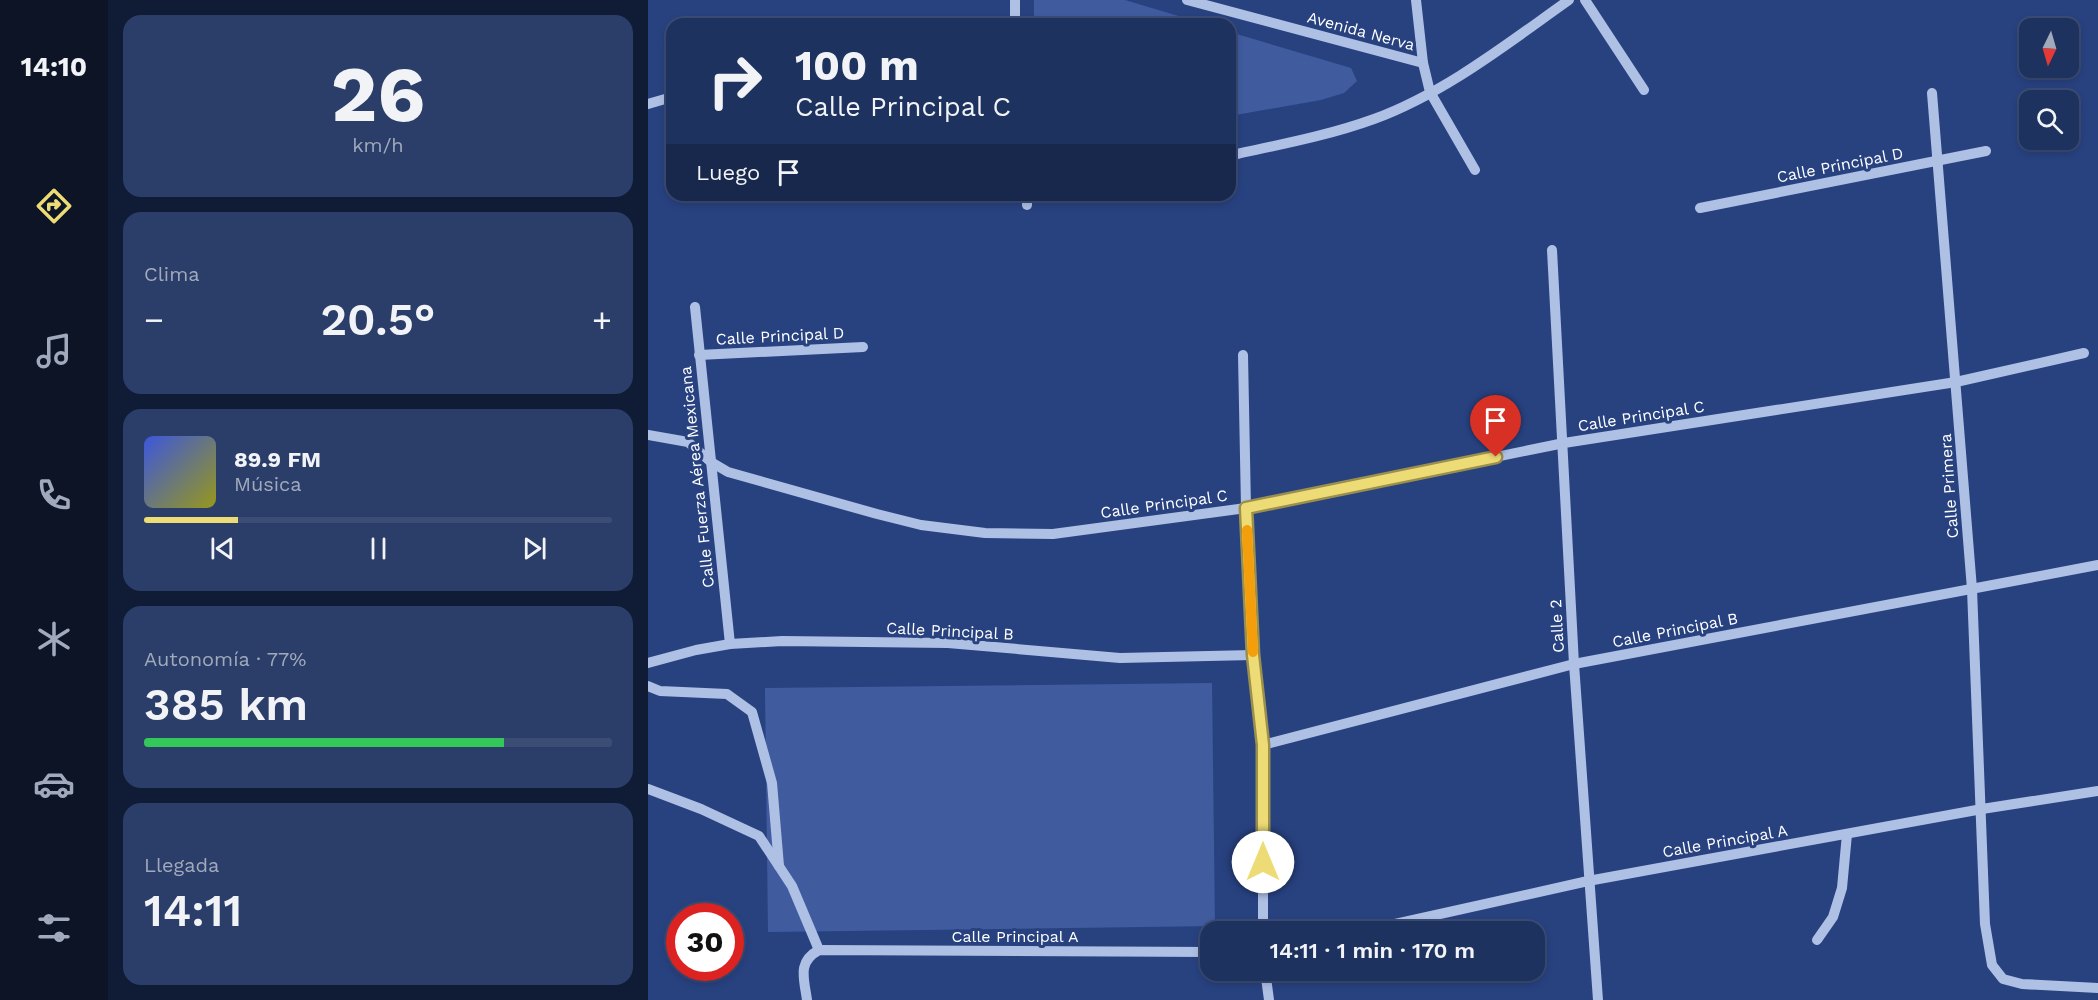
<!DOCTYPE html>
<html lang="es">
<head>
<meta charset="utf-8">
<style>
  body { margin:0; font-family:"Work Sans",sans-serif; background:#2b3e69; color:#f1f3f6; height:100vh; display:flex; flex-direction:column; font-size:22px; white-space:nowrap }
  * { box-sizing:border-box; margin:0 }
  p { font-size:20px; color:#a1aabd }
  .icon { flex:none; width:33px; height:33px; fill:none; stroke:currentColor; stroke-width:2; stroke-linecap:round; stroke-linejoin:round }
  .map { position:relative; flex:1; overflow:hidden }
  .sheet { display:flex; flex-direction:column; gap:15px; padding:15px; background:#101c35; width:540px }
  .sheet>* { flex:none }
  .guide { position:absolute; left:18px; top:18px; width:570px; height:183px; border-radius:18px; box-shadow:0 3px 9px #0003,0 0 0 2px #3c4d75; background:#1e3260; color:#f1f3f6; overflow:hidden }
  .needle { width:39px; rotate:185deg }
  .controls { position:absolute; left:1371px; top:18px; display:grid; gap:12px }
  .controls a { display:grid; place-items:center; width:60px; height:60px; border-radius:12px; background:#1e3260; box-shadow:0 3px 9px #0003,0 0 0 2px #3c4d75; font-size:30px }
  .speed { position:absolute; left:18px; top:903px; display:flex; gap:12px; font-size:30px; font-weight:700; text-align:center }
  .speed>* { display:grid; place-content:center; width:78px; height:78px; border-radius:50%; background:#1e3260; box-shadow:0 3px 9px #0003,0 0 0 2px #3c4d75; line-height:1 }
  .speed .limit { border:9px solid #d22; background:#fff; color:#111 }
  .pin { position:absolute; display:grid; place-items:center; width:51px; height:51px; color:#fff; margin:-62px -26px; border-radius:50% 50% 50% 0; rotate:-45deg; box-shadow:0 0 6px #0007 }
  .pin .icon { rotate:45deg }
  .me { position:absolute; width:66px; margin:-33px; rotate:0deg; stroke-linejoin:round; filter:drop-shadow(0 0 4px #0008) }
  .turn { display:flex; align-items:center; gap:21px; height:126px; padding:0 30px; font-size:27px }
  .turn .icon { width:78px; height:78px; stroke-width:2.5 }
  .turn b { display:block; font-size:42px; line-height:51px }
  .then { display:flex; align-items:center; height:57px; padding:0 30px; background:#0003; gap:12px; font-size:22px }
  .big { font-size:45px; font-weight:600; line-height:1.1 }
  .sheet .widget { flex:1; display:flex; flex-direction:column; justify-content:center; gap:9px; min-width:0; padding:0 21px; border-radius:18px; background:#2b3e69 }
  .sheet .dial { align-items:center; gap:0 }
  .dial b { font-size:78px; line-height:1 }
  .song { display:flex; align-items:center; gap:18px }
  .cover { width:72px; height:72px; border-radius:9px; background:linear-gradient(135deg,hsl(230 70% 55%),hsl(60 70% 35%)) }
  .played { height:6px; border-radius:3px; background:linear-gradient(90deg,#eddc75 20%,#3c4d75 20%) }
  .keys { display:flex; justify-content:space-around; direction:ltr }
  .heat { display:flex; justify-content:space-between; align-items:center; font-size:33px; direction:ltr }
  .charge { height:9px; border-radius:4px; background:linear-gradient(90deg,#34c759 77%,#3c4d75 0) }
  .trip { position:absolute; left:552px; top:921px; width:345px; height:60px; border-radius:18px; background:#1e3260; box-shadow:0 3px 9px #0003,0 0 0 2px #3c4d75; font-weight:600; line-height:60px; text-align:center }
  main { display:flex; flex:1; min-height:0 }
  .tabs { display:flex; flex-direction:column; width:108px; justify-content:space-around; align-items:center; background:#0c1426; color:#a1aabd }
  .tabs .icon { width:42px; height:42px }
  .tabs .current { color:#eddc75 }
  .tabs b { font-size:27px; color:#f1f3f6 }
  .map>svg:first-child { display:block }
  .green { fill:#405c9f }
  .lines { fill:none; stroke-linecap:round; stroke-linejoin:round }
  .minor { stroke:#afc0e5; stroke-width:10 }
  .route-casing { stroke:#9a8f4c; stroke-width:15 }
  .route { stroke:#eddc75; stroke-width:10 }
  .slow { stroke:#f59e0b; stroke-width:10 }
  .labels { text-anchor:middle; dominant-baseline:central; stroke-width:6; stroke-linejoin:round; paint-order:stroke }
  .street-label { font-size:16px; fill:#fff; stroke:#284280 }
</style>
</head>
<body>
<main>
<nav class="tabs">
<b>14:10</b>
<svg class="icon current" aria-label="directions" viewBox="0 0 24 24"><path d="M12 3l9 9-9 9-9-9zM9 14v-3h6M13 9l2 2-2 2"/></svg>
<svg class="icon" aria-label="music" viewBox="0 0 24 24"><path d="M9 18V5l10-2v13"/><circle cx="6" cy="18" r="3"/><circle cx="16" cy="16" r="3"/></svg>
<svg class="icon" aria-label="phone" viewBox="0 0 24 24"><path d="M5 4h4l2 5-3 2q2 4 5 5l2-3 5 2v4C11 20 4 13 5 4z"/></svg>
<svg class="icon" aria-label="climate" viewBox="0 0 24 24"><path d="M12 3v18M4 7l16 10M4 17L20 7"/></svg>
<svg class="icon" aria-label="car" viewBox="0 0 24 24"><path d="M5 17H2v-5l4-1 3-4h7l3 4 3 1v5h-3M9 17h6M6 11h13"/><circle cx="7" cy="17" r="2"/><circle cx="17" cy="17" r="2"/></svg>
<svg class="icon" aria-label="filters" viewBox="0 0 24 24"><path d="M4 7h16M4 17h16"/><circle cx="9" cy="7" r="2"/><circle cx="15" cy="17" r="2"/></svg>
</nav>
<section class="sheet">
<div class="widget dial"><b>26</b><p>km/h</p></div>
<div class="widget"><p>Clima</p>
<div class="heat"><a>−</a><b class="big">20.5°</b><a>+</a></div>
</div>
<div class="widget">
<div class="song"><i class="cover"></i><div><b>89.9 FM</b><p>Música</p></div></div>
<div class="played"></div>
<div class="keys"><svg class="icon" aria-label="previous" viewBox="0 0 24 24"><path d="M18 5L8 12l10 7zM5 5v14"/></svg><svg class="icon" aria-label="pause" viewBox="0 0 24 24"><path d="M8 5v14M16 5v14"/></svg><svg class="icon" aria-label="next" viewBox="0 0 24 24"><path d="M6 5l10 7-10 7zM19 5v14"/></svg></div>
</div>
<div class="widget"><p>Autonomía · 77%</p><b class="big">385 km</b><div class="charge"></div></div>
<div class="widget"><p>Llegada</p><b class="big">14:11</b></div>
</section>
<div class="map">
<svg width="1450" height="1000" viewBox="0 0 1450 1000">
  <rect width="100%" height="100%" fill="#284280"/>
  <g class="green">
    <path d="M 386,0 L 477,0 L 557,24 L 386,24 Z"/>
    <path d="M 582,32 L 703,68 L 709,81 L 696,93 L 673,100 L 582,116 Z"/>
    <path d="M 564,683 L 567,926 L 120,932 L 117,688 Z"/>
  </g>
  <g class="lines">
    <g class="minor">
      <path d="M 367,0 L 367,24"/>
      <path d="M 539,0 L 775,63"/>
      <path d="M 768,0 L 775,63 L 782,92 L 827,170"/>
      <path d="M 937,0 L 996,90"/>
      <path d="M 1284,93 L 1324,589 L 1337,924 L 1344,965 L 1355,979 L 1374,984 L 1450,988"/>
      <path d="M 0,104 L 24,97"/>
      <path d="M 582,154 L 589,154 C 635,144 682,135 726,119 C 797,93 860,43 921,0"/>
      <path d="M 379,205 L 379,195"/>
      <path d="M 1052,208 L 1338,151"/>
      <path d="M 904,250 L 926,664 L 950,1000"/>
      <path d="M 47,307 L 82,644"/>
      <path d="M 51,355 L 215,347"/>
      <path d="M 595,355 L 598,508 L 605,655 L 615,745 L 615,932"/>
      <path d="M 0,435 L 40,442 L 63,462 L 80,472 L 229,514 L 273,525 L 337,533 L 405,534 L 598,508 L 916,443 L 1308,382 L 1436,353"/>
      <path d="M 0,663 L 48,650 L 82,644 L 134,641 L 300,643 L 472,658 L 605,655"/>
      <path d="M 0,686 L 12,691 L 79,694 L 104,712 L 124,783 L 131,866"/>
      <path d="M 615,745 L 926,664 L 1450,565"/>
      <path d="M 0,789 L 53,809 L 111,836 L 144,886 L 171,950"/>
      <path d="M 711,932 L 940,881 L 1334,809 L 1450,791"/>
      <path d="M 1169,940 L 1185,917 L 1194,888 L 1199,834"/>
      <path d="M 617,970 L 621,1000"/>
      <path d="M 159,1000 C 156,978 149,962 171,950 L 562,952"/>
    </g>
  </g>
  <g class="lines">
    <defs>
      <path id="route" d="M 615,862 L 615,745 L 605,655 L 598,508 L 848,457"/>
    </defs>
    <use href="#route" class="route-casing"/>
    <use href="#route" class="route"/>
    <path class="slow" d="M 599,530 L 605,652"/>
  </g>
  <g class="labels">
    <g class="street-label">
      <text transform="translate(713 31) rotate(15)">Avenida Nerva</text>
      <text transform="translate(1192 165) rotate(-11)">Calle Principal D</text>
      <text transform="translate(132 336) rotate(-3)">Calle Principal D</text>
      <text transform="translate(993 416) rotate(-9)">Calle Principal C</text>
      <text transform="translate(49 477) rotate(-96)">Calle Fuerza Aérea Mexicana</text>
      <text transform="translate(1301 486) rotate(-94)">Calle Primera</text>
      <text transform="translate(516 504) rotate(-8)">Calle Principal C</text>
      <text transform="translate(909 626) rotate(-93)">Calle 2</text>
      <text transform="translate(1027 630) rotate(-11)">Calle Principal B</text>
      <text transform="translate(302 631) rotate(3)">Calle Principal B</text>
      <text transform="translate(1077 841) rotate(-10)">Calle Principal A</text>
      <text x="367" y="936">Calle Principal A</text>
    </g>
  </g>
</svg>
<div class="controls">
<a><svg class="needle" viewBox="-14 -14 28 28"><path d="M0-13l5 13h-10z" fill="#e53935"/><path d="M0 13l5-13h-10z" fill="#a1aabd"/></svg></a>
<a><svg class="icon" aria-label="search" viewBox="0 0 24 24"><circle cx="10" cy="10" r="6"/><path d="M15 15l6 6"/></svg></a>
</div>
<div class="speed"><div class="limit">30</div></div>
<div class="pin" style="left:848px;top:457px;background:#d93025"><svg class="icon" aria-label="arrive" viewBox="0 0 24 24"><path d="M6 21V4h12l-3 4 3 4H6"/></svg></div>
<svg class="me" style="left:615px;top:862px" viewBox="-20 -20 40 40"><circle r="19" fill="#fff"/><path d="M0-13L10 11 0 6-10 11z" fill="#eddc75"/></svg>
<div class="trip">14:11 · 1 min · 170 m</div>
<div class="guide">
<div class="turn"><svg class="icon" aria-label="right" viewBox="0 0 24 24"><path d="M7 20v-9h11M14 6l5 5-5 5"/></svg><div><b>100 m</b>Calle Principal C</div></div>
<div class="then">Luego<svg class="icon" aria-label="arrive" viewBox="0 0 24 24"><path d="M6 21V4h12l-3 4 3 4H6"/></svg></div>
</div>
</div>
</main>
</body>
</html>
